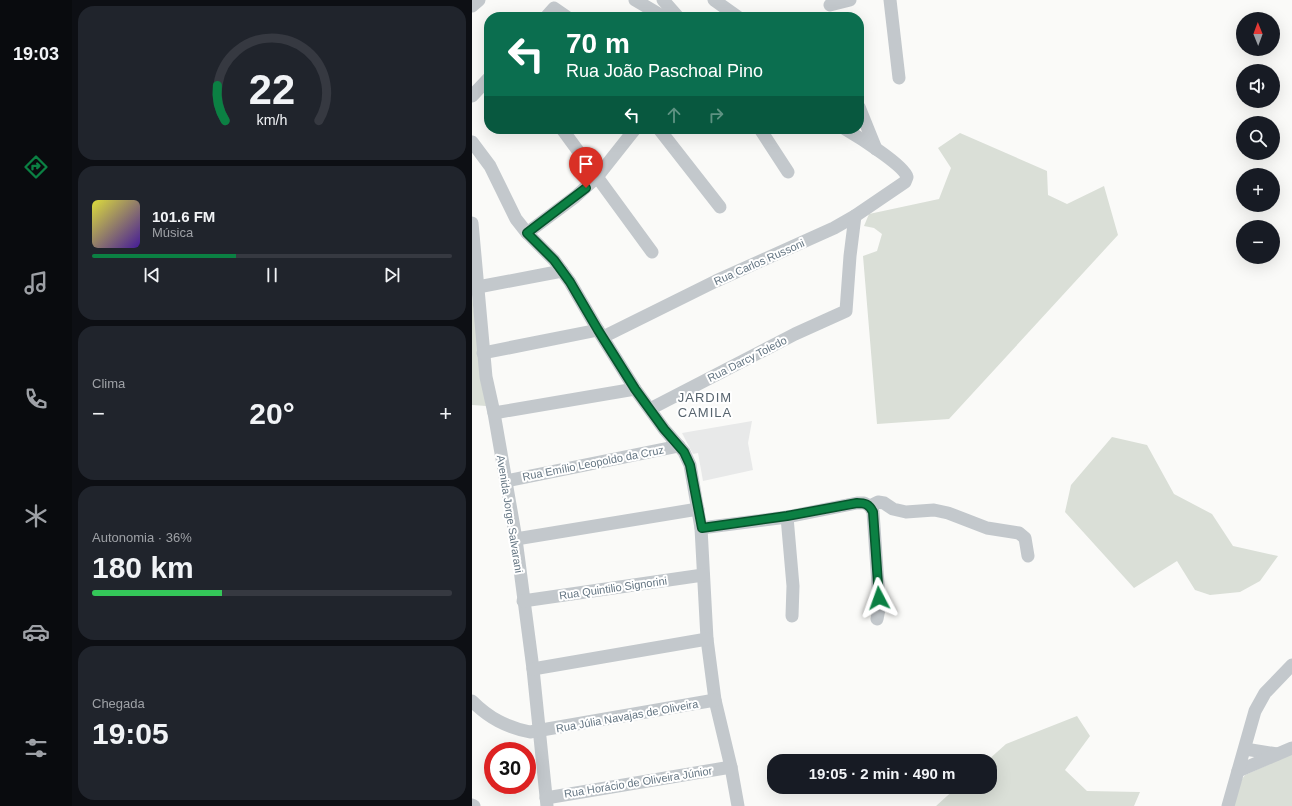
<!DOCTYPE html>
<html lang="pt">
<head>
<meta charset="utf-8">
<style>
  body { margin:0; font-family:Arial,sans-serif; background:#20242c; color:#f1f3f6; height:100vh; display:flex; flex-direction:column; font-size:15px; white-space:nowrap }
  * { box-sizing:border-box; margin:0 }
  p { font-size:13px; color:#9ea1a6 }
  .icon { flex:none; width:22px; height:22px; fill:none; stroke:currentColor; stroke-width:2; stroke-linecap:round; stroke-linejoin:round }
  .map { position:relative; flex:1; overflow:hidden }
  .side { display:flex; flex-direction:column; gap:6px; padding:6px; background:#0d0f14; width:400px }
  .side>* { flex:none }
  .banner { position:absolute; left:12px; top:12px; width:380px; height:122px; border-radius:16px; box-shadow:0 4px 16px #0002; background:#0b6e4f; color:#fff; overflow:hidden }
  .needle { width:26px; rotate:359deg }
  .tools { position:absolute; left:764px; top:12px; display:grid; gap:8px }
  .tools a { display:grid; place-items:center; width:44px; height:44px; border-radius:50%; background:#171b24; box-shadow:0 4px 16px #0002; font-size:20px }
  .speed { position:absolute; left:12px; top:742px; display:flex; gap:8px; font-size:20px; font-weight:700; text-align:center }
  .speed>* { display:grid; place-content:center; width:52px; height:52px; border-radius:50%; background:#171b24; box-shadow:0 4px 16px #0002; line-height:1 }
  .speed .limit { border:6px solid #d22; background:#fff; color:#111 }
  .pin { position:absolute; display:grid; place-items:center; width:34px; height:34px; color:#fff; margin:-41px -17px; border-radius:50% 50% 50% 0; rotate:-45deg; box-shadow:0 0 4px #0007 }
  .pin .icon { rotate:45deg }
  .me { position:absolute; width:44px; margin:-22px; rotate:356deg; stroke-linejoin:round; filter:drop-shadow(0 0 3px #0008) }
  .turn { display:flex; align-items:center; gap:14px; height:84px; padding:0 16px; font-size:18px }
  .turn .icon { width:52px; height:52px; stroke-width:2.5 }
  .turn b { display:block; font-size:28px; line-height:34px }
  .lanes { display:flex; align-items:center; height:38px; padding:0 16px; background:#0003; justify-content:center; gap:20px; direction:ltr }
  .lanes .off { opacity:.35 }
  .big { font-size:30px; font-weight:800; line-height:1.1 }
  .side .card { flex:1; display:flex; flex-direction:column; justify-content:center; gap:6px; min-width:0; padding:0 14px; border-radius:16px; background:#20242c }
  .side .dial { align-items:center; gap:0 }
  .dial svg { height:104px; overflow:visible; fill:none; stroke:#363941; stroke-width:7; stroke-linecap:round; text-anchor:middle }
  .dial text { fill:#f1f3f6; stroke:none }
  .song { display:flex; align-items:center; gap:12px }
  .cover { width:48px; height:48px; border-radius:6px; background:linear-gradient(135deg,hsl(60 70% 55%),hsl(260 70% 35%)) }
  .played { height:4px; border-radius:2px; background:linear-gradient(90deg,#0b8043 40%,#363941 40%) }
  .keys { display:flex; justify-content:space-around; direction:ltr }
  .heat { display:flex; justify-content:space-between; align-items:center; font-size:22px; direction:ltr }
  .charge { height:6px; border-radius:3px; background:linear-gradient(90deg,#34c759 36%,#363941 0) }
  .trip { position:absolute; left:295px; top:754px; width:230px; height:40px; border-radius:16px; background:#171b24; box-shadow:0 4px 16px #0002; font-weight:800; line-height:40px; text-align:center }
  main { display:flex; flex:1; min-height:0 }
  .tab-bar { display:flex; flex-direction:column; width:72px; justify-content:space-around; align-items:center; background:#090b0e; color:#9ea1a6 }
  .tab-bar .icon { width:28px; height:28px }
  .tab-bar .selected { color:#0b8043 }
  .tab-bar b { font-size:18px; color:#f1f3f6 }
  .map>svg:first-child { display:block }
  .built { fill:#e8e9e9 }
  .green { fill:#dadfd7 }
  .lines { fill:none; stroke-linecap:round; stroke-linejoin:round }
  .minor { stroke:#c3c8cc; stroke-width:13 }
  .route-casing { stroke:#07532c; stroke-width:10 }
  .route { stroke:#0b8043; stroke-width:7 }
  .labels { text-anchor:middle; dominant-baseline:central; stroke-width:4; stroke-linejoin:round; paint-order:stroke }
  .street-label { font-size:11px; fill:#657683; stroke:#fff }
  .quarter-label { font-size:13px; letter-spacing:1px; fill:#57646e; stroke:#fff }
</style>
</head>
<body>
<main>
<nav class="tab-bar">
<b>19:03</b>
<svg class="icon selected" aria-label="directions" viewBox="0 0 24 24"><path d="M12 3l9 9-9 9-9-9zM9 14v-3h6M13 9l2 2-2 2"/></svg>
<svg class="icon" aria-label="music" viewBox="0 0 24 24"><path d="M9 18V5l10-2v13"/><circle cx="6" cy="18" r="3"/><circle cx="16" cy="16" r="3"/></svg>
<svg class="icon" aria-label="phone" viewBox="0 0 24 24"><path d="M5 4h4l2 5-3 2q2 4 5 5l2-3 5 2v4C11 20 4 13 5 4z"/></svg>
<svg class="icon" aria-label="climate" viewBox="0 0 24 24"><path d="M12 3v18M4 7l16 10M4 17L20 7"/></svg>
<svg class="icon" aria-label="car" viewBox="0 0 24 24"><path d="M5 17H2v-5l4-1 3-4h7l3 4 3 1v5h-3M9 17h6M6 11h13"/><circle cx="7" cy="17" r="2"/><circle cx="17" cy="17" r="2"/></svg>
<svg class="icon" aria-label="filters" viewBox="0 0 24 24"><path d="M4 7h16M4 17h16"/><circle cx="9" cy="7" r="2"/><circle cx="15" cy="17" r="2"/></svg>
</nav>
<section class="side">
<div class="card dial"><svg viewBox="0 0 100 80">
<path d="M14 69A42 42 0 1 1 86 69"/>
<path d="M14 69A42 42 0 0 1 8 42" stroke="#0b8043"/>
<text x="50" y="56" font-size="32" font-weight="700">22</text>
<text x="50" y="72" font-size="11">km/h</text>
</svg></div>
<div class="card">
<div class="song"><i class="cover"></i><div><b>101.6 FM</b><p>Música</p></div></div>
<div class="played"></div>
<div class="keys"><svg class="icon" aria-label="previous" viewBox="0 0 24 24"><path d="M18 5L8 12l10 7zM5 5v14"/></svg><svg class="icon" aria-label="pause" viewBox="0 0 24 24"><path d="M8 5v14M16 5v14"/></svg><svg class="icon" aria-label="next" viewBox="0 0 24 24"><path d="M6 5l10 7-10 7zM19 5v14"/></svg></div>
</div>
<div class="card"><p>Clima</p>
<div class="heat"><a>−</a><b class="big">20°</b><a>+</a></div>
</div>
<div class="card"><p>Autonomia · 36%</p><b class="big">180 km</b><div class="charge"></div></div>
<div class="card"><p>Chegada</p><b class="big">19:05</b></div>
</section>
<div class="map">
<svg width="820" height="806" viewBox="0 0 820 806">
  <rect width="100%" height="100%" fill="#fafaf8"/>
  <path class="built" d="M 280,421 L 276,443 L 281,470 L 231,481 L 226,453 L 221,454 L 210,433 Z"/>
  <g class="green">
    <path d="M 488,133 L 575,171 L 576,195 L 595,204 L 632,186 L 646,235 L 477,419 L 405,424 L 391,256 L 405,251 L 410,234 L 402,228 L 392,226 L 397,214 L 467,199 L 479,168 L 466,148 Z"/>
    <path d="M 0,296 L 14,406 L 0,405 Z"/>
    <path d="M 640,437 L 675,445 L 702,494 L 740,514 L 761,546 L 806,556 L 788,581 L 768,592 L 738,595 L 723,590 L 705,561 L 662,588 L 593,512 L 599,485 Z"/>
    <path d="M 605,716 L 618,736 L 593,770 L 615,791 L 668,792 L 662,806 L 464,806 L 485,787 L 518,787 L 518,761 L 515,761 L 534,744 Z"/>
    <path d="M 820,754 L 820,806 L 761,806 L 770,779 L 773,775 Z"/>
  </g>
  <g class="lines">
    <g class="minor">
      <path d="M 163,0 L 192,17"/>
      <path d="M 191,0 L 206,17"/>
      <path d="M 242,0 L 266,17"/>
      <path d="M 418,0 L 427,78"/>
      <path d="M 358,5 L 378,0"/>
      <path d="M 0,6 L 7,0"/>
      <path d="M 74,17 L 82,8 L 95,17"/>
      <path d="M 0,96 L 17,78"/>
      <path d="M 387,107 L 404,149"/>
      <path d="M 90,129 L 180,252"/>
      <path d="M 187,129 L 248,207"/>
      <path d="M 288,129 L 316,172"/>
      <path d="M 0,142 L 18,166 L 44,219 L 55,233 L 82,260 L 98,282 L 126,330 L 163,389 L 192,429 L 212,452 L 218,465 L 229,528 L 235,639 L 243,700 L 259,767 L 266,806"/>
      <path d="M 0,223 L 14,377 L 22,413 L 44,539 L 61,669 L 75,806"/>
      <path d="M 55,233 L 103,197 L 125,177 L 163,129"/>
      <path d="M 6,287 L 90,271"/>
      <path d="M 131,337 L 244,281 L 362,228 L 383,216 L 433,182 L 435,177 C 432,165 385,136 373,129"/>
      <path d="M 11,353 L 126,330"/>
      <path d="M 178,409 L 323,334 L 374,311 L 378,256 L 383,216"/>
      <path d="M 22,413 L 163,389"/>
      <path d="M 34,481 L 207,446"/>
      <path d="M 398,506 L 406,502 L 412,503 L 421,509 L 434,512 L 462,510 L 476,513 L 515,528 L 547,533 L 553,538 L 556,556"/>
      <path d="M 398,506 L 401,512 L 407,599 L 407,609 L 405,619"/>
      <path d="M 315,517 L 321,586 L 320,616"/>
      <path d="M 229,528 L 315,517 L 385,503 L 392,503 L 398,506"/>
      <path d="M 44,539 L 226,509"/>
      <path d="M 51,601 L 231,575"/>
      <path d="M 61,669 L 235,639"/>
      <path d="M 0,701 C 17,718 34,727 58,732 L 243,700"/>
      <path d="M 773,749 L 805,754"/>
      <path d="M 766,771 L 820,748"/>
      <path d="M 74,798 L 259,767"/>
      <path d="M 0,805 L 2,806"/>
      <path d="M 756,806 L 783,711 L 793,693 L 820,665"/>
    </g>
  </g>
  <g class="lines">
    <defs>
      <path id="route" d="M 114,188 L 55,233 L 82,260 L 98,282 L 126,330 L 163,389 L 192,429 L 212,452 L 218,465 L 230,528 L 315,516 L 385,503 C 393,503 397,504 401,512 L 407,598"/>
    </defs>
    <use href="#route" class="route-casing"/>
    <use href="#route" class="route"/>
  </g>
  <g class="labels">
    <g class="street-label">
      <text transform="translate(287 262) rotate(-24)">Rua Carlos Russoni</text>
      <text transform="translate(275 359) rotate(-27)">Rua Darcy Toledo</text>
      <text transform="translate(121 463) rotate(-11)">Rua Emílio Leopoldo da Cruz</text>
      <text transform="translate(38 514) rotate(81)">Avenida Jorge Salvarani</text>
      <text transform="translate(141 588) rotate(-8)">Rua Quintilio Signorini</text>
      <text transform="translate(155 716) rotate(-10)">Rua Júlia Navajas de Oliveira</text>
      <text transform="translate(166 782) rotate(-9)">Rua Horácio de Oliveira Júnior</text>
    </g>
    <g class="quarter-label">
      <text x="233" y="397">JARDIM<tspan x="233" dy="15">CAMILA</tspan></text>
    </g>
  </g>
</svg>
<div class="tools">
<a><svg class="needle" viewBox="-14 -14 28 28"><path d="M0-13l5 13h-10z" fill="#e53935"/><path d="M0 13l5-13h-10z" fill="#9ea1a6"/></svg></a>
<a><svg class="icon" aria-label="sound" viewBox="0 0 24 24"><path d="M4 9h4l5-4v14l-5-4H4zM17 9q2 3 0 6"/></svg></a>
<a><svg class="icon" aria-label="search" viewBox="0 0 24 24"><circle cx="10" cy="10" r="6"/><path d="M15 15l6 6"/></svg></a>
<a>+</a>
<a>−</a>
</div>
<div class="speed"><div class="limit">30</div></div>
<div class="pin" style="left:114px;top:188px;background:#d93025"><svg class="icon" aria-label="arrive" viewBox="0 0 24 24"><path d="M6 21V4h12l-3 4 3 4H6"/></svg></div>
<svg class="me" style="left:407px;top:598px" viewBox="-20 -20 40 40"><path d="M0-17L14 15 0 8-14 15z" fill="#0b8043" stroke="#fff" stroke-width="4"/></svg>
<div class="trip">19:05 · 2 min · 490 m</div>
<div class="banner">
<div class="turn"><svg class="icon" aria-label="left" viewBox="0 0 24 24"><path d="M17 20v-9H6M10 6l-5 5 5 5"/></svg><div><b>70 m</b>Rua João Paschoal Pino</div></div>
<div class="lanes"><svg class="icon" aria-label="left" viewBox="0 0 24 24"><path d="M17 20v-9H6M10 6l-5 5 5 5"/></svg><svg class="icon off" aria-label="ahead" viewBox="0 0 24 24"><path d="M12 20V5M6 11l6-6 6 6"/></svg><svg class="icon off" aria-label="right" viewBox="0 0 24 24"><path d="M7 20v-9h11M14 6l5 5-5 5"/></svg></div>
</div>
</div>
</main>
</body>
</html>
